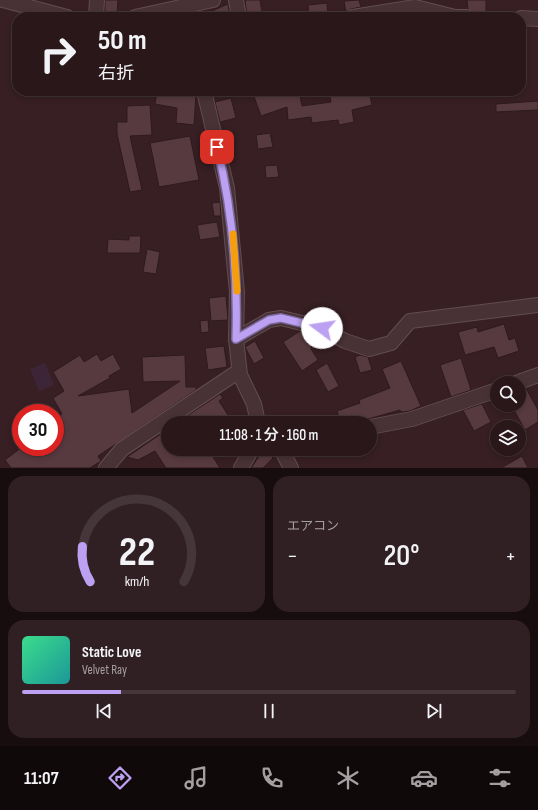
<!DOCTYPE html>
<html lang="ja">
<head>
<meta charset="utf-8">
<style>
  body { margin:0; font-family:"Sofia Sans Condensed","Noto Sans JP",sans-serif; background:#312023; color:#f1f3f6; height:100vh; display:flex; flex-direction:column; font-size:15px; white-space:nowrap }
  * { box-sizing:border-box; margin:0 }
  p { font-size:13px; color:#a59fa2 }
  .icon { flex:none; width:22px; height:22px; fill:none; stroke:currentColor; stroke-width:2; stroke-linecap:round; stroke-linejoin:round }
  .map { position:relative; height:468px; overflow:hidden }
  .side { display:flex; flex-direction:column; gap:8px; padding:8px; background:#170d0e; flex:1 }
  .side>* { flex:none }
  .guide { position:absolute; left:12px; top:12px; width:514px; height:84px; border-radius:16px; box-shadow:0 2px 6px #0003,0 0 0 1px #453639; background:#29171a; color:#f1f3f6; overflow:hidden }
  .buttons { position:absolute; left:490px; top:376px; display:grid; gap:8px }
  .buttons a { display:grid; place-items:center; width:36px; height:36px; border-radius:50%; background:#29171a; box-shadow:0 2px 6px #0003,0 0 0 1px #453639; font-size:20px }
  .speed { position:absolute; left:12px; top:404px; display:flex; gap:8px; font-size:20px; font-weight:700; text-align:center }
  .speed>* { display:grid; place-content:center; width:52px; height:52px; border-radius:50%; background:#29171a; box-shadow:0 2px 6px #0003,0 0 0 1px #453639; line-height:1 }
  .speed .limit { border:6px solid #d22; background:#fff; color:#111 }
  .pin { position:absolute; display:grid; place-items:center; width:34px; height:34px; color:#fff; margin:-17px; border-radius:8px; box-shadow:0 2px 6px #0006 }
  .me { position:absolute; width:44px; margin:-22px; rotate:284deg; stroke-linejoin:round; filter:drop-shadow(0 0 3px #0008) }
  .turn { display:flex; align-items:center; gap:14px; height:84px; padding:0 20px; font-size:18px }
  .turn .icon { width:52px; height:52px; stroke-width:2.5 }
  .turn b { display:block; font-size:28px; line-height:34px }
  .big { font-size:30px; font-weight:600; line-height:1.1 }
  .side .card { flex:1; display:flex; flex-direction:column; justify-content:center; gap:6px; min-width:0; padding:0 14px; border-radius:16px; background:#312023 }
  .side .dial { align-items:center; gap:0 }
  .dial svg { height:104px; overflow:visible; fill:none; stroke:#453639; stroke-width:7; stroke-linecap:round; text-anchor:middle }
  .dial text { fill:#f1f3f6; stroke:none }
  .song { display:flex; align-items:center; gap:12px }
  .cover { width:48px; height:48px; border-radius:6px; background:linear-gradient(135deg,hsl(150 70% 55%),hsl(180 70% 35%)) }
  .played { height:4px; border-radius:2px; background:linear-gradient(90deg,#bca0f2 20%,#453639 20%) }
  .keys { display:flex; justify-content:space-around; direction:ltr }
  .heat { display:flex; justify-content:space-between; align-items:center; font-size:22px; direction:ltr }
  .side .tiles { flex:1; display:grid; gap:8px; grid-template-columns:1fr 1fr }
  .card:last-child { grid-column:span 2 }
  .trip { position:absolute; left:161px; top:416px; width:216px; height:40px; border-radius:20px; background:#29171a; box-shadow:0 2px 6px #0003,0 0 0 1px #453639; font-weight:600; line-height:40px; text-align:center }
  .tabs { display:flex; height:64px; justify-content:space-around; align-items:center; background:#10090a; color:#a59fa2 }
  .tabs .icon { width:28px; height:28px }
  .tabs .active { color:#bca0f2 }
  .tabs b { font-size:18px; color:#f1f3f6 }
  .map>svg:first-child { display:block }
  .green { fill:#3d2538 }
  .building { fill:#573a3f; stroke:#2e1a1d }
  .lines { fill:none; stroke-linecap:round; stroke-linejoin:round }
  .minor-casing { stroke:#634d50; stroke-width:16 }
  .minor { stroke:#483236; stroke-width:14 }
  .route-casing { stroke:#7a689d; stroke-width:10 }
  .route { stroke:#bca0f2; stroke-width:7 }
  .slow { stroke:#f59e0b; stroke-width:7 }
</style>
</head>
<body>
<div class="map">
<svg width="538" height="468" viewBox="0 0 538 468">
  <rect width="100%" height="100%" fill="#371f23"/>
  <path class="green" d="M 45,363 L 54,385 L 39,391 L 30,369 Z"/>
  <g class="building">
    <path d="M 105,0 L 118,0 L 117,15 L 105,14 Z"/>
    <path d="M 245,0 L 260,0 L 263,17 L 247,17 Z"/>
    <path d="M 359,0 L 361,7 L 351,9 L 346,12 L 344,1 Z"/>
    <path d="M 467,0 L 486,0 L 486,13 L 475,13 L 468,9 Z"/>
    <path d="M 327,3 L 328,17 L 309,17 L 308,5 Z"/>
    <path d="M 228,4 L 230,17 L 198,17 Z"/>
    <path d="M 157,91 L 196,95 L 194,125 L 176,123 L 177,108 L 155,104 Z"/>
    <path d="M 252,91 L 299,91 L 302,106 L 331,102 L 329,91 L 348,91 L 348,93 L 369,91 L 372,105 L 352,110 L 354,122 L 339,125 L 338,120 L 312,123 L 311,117 L 288,120 L 287,107 L 261,116 Z"/>
    <path d="M 231,98 L 236,118 L 220,122 L 215,102 Z"/>
    <path d="M 538,101 L 538,110 L 496,112 L 496,104 Z"/>
    <path d="M 150,105 L 152,135 L 130,136 L 142,190 L 130,192 L 117,134 L 117,122 L 127,122 L 127,106 Z"/>
    <path d="M 270,133 L 273,147 L 258,149 L 256,135 Z"/>
    <path d="M 190,136 L 199,180 L 159,187 L 150,143 Z"/>
    <path d="M 277,165 L 279,177 L 266,178 L 265,166 Z"/>
    <path d="M 220,202 L 221,216 L 214,216 L 212,203 Z"/>
    <path d="M 217,222 L 220,237 L 200,240 L 197,225 Z"/>
    <path d="M 129,236 L 141,236 L 140,253 L 107,253 L 108,239 L 129,240 Z"/>
    <path d="M 147,249 L 160,252 L 156,274 L 143,272 Z"/>
    <path d="M 226,296 L 228,320 L 211,321 L 209,298 Z"/>
    <path d="M 208,320 L 209,332 L 201,333 L 200,321 Z"/>
    <path d="M 504,324 L 509,340 L 515,338 L 519,351 L 498,358 L 494,347 L 465,355 L 458,332 L 477,327 L 478,332 Z"/>
    <path d="M 300,331 L 314,335 L 311,349 L 318,360 L 302,371 L 283,342 Z"/>
    <path d="M 255,341 L 264,358 L 254,364 L 245,347 Z"/>
    <path d="M 224,346 L 227,367 L 208,370 L 205,348 Z"/>
    <path d="M 97,354 L 101,361 L 113,354 L 121,369 L 109,376 L 110,378 L 78,396 L 129,389 L 132,413 L 180,381 L 143,382 L 142,357 L 185,355 L 186,387 L 196,387 L 196,390 L 98,456 L 101,461 L 90,468 L 11,468 L 5,460 L 22,447 L 55,447 L 55,418 L 62,414 L 53,398 L 64,391 L 53,372 L 80,355 L 84,362 Z"/>
    <path d="M 360,355 L 368,357 L 372,370 L 360,373 L 355,357 Z"/>
    <path d="M 461,358 L 471,390 L 451,397 L 440,365 Z"/>
    <path d="M 401,361 L 421,406 L 410,411 L 401,412 L 400,410 L 354,423 L 351,423 L 349,417 L 340,420 L 337,411 L 360,403 L 359,400 L 390,388 L 382,369 Z"/>
    <path d="M 327,363 L 339,386 L 328,392 L 316,370 Z"/>
    <path d="M 527,390 L 538,410 L 538,422 L 525,430 L 514,410 L 519,407 L 519,395 Z"/>
    <path d="M 220,394 L 223,398 L 219,401 L 233,423 L 176,423 Z"/>
    <path d="M 482,404 L 491,422 L 474,431 L 463,410 Z"/>
    <path d="M 168,429 L 168,449 L 208,449 L 220,468 L 166,468 L 155,451 L 138,460 L 127,457 Z"/>
    <path d="M 264,449 L 273,458 L 263,468 L 251,468 Z"/>
    <path d="M 522,456 L 528,468 L 501,468 Z"/>
  </g>
  <g class="lines">
    <defs>
      <g id="minor">
        <path d="M 3,0 L 67,17"/>
        <path d="M 236,0 L 239,17"/>
        <path d="M 96,17 L 97,0"/>
        <path d="M 135,17 L 213,0"/>
        <path d="M 353,17 L 415,7 L 455,17 L 467,17"/>
        <path d="M 521,18 L 538,19"/>
        <path d="M 204,91 L 227,188 L 237,292 L 236,339 L 240,375 L 254,404 L 258,423"/>
        <path d="M 236,339 L 269,320 L 281,318 L 322,328 L 345,341 L 369,349 L 391,343 L 410,321 L 538,305"/>
        <path d="M 516,383 L 538,375"/>
        <path d="M 370,427 L 412,419 L 497,390"/>
        <path d="M 281,449 L 291,468"/>
        <path d="M 106,468 L 122,449 L 239,371"/>
        <path d="M 241,468 L 252,449"/>
      </g>
    </defs>
    <use href="#minor" class="minor-casing"/>
    <use href="#minor" class="minor"/>
  </g>
  <g class="lines">
    <defs>
      <path id="route" d="M 217,147 C 233,212 238,272 236,339 L 269,320 L 281,318 L 322,328"/>
    </defs>
    <use href="#route" class="route-casing"/>
    <use href="#route" class="route"/>
    <path class="slow" d="M 233,234 L 237,291"/>
  </g>
</svg>
<div class="buttons">
<a><svg class="icon" aria-label="search" viewBox="0 0 24 24"><circle cx="10" cy="10" r="6"/><path d="M15 15l6 6"/></svg></a>
<a><svg class="icon" aria-label="layers" viewBox="0 0 24 24"><path d="M12 4l9 5-9 5-9-5zM3 14l9 5 9-5"/></svg></a>
</div>
<div class="speed"><div class="limit">30</div></div>
<div class="pin" style="left:217px;top:147px;background:#d93025"><svg class="icon" aria-label="arrive" viewBox="0 0 24 24"><path d="M6 21V4h12l-3 4 3 4H6"/></svg></div>
<svg class="me" style="left:322px;top:328px" viewBox="-20 -20 40 40"><circle r="19" fill="#fff"/><path d="M0-13L10 11 0 6-10 11z" fill="#bca0f2"/></svg>
<div class="trip">11:08 · 1 分 · 160 m</div>
<div class="guide">
<div class="turn"><svg class="icon" aria-label="right" viewBox="0 0 24 24"><path d="M7 20v-9h11M14 6l5 5-5 5"/></svg><div><b>50 m</b>右折</div></div>
</div>
</div>
<section class="side">
<div class="tiles">
<div class="card dial"><svg viewBox="0 0 100 80">
<path d="M14 69A42 42 0 1 1 86 69"/>
<path d="M14 69A42 42 0 0 1 8 42" stroke="#bca0f2"/>
<text x="50" y="56" font-size="32" font-weight="700">22</text>
<text x="50" y="72" font-size="11">km/h</text>
</svg></div>
<div class="card"><p>エアコン</p>
<div class="heat"><a>−</a><b class="big">20°</b><a>+</a></div>
</div>
<div class="card">
<div class="song"><i class="cover"></i><div><b>Static Love</b><p>Velvet Ray</p></div></div>
<div class="played"></div>
<div class="keys"><svg class="icon" aria-label="previous" viewBox="0 0 24 24"><path d="M18 5L8 12l10 7zM5 5v14"/></svg><svg class="icon" aria-label="pause" viewBox="0 0 24 24"><path d="M8 5v14M16 5v14"/></svg><svg class="icon" aria-label="next" viewBox="0 0 24 24"><path d="M6 5l10 7-10 7zM19 5v14"/></svg></div>
</div>
</div>
</section>
<nav class="tabs">
<b>11:07</b>
<svg class="icon active" aria-label="directions" viewBox="0 0 24 24"><path d="M12 3l9 9-9 9-9-9zM9 14v-3h6M13 9l2 2-2 2"/></svg>
<svg class="icon" aria-label="music" viewBox="0 0 24 24"><path d="M9 18V5l10-2v13"/><circle cx="6" cy="18" r="3"/><circle cx="16" cy="16" r="3"/></svg>
<svg class="icon" aria-label="phone" viewBox="0 0 24 24"><path d="M5 4h4l2 5-3 2q2 4 5 5l2-3 5 2v4C11 20 4 13 5 4z"/></svg>
<svg class="icon" aria-label="climate" viewBox="0 0 24 24"><path d="M12 3v18M4 7l16 10M4 17L20 7"/></svg>
<svg class="icon" aria-label="car" viewBox="0 0 24 24"><path d="M5 17H2v-5l4-1 3-4h7l3 4 3 1v5h-3M9 17h6M6 11h13"/><circle cx="7" cy="17" r="2"/><circle cx="17" cy="17" r="2"/></svg>
<svg class="icon" aria-label="filters" viewBox="0 0 24 24"><path d="M4 7h16M4 17h16"/><circle cx="9" cy="7" r="2"/><circle cx="15" cy="17" r="2"/></svg>
</nav>
</body>
</html>
